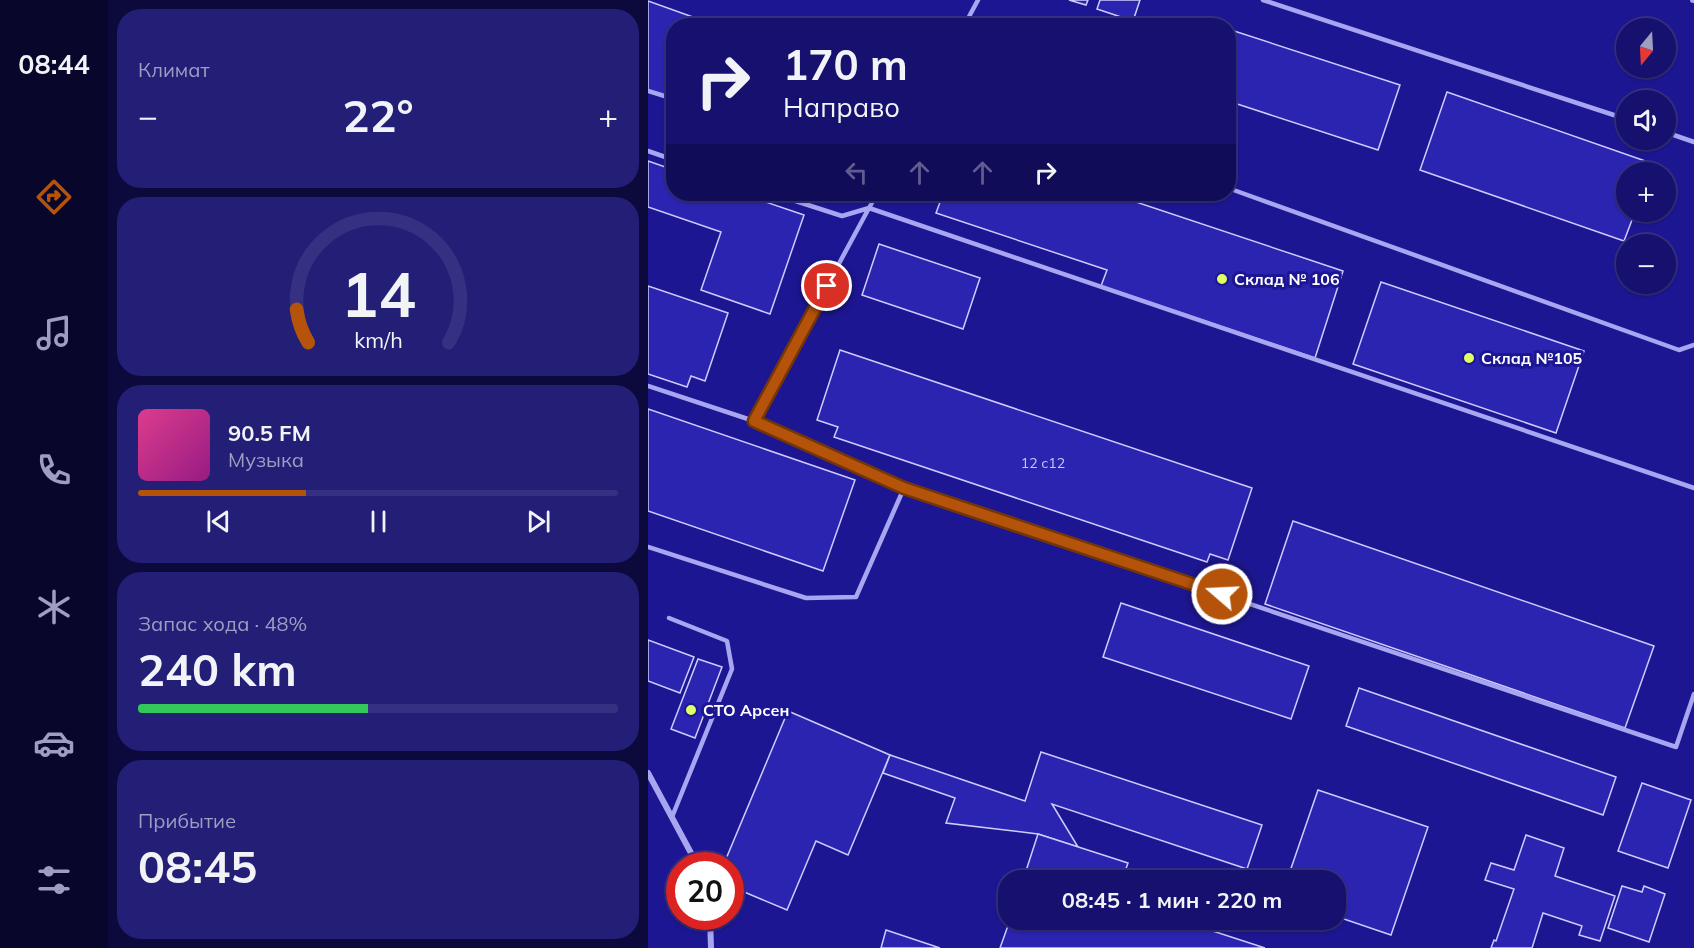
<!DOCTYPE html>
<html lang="ru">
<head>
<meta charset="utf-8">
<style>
  body { margin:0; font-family:Mulish,sans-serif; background:#231e76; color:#f1f3f6; height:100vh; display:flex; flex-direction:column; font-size:22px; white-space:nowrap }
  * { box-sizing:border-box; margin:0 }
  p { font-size:20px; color:#9e9dc2 }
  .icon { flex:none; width:33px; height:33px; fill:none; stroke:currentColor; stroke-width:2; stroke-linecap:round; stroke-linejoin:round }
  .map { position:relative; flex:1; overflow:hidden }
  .details { display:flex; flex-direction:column; gap:9px; padding:9px; background:#0c093c; width:540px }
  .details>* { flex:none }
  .banner { position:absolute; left:18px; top:18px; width:570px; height:183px; border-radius:24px; box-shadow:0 2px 4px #0004,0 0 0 2px #353081; background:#16106e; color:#f1f3f6; overflow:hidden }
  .needle { width:39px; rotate:198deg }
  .controls { position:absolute; left:968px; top:18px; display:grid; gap:12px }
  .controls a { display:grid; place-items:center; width:60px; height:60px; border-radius:50%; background:#16106e; box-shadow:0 2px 4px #0004,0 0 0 2px #353081; font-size:30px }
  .speed { position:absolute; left:18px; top:852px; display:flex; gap:12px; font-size:30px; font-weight:700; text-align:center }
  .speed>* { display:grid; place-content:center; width:78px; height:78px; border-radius:50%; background:#16106e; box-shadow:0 2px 4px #0004,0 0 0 2px #353081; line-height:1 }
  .speed .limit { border:9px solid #d22; background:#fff; color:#111 }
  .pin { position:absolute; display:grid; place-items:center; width:51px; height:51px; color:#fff; margin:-26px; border:3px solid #fff; border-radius:50%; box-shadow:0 2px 6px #0007 }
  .me { position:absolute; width:66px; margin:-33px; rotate:289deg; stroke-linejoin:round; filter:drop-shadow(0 0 4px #0008) }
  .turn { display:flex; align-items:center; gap:21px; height:126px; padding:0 18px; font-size:27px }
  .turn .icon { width:78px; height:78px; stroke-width:2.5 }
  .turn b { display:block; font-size:42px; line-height:51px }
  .lanes { display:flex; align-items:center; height:57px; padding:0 18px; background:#0003; justify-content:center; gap:30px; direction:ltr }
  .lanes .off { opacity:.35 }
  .big { font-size:45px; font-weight:700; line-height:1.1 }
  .details .tile { flex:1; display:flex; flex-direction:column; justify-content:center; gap:9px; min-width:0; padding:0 21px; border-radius:24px; background:#231e76 }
  .details .dial { align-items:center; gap:0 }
  .dial svg { height:156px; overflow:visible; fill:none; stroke:#353081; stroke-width:7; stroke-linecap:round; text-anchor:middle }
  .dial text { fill:#f1f3f6; stroke:none }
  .song { display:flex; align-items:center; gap:18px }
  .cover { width:72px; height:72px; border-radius:9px; background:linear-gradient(135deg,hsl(330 70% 55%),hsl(310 70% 35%)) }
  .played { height:6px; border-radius:3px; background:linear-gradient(90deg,#b45309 35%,#353081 35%) }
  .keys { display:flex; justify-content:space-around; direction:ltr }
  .heat { display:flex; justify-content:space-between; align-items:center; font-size:33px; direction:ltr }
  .charge { height:9px; border-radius:4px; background:linear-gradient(90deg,#34c759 48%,#353081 0) }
  .trip { position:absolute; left:350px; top:870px; width:348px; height:60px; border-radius:24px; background:#16106e; box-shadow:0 2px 4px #0004,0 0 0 2px #353081; font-weight:700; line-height:60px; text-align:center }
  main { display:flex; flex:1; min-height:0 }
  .tab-bar { display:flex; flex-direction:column; width:108px; justify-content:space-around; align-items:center; background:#09062c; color:#9e9dc2 }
  .tab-bar .icon { width:42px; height:42px }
  .tab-bar .active { color:#b45309 }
  .tab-bar b { font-size:27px; color:#f1f3f6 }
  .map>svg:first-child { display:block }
  .building { fill:#2b24b1; stroke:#ceccfc; stroke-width:1.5 }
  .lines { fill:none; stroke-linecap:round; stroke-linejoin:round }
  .lane { stroke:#a8a5f1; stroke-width:4.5 }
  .street { stroke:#a8a5f1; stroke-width:6 }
  .route-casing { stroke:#753606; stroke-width:15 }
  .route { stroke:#b45309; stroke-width:10 }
  .poi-dot { fill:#dfff65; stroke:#1d1692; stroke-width:2 }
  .labels { text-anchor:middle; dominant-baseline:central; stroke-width:6; stroke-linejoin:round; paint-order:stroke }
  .number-label { font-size:14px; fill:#cac8ec }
  .poi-label { font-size:16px; font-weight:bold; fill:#fff; stroke:#1d1692; text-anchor:start }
</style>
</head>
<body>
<main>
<nav class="tab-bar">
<b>08:44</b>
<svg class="icon active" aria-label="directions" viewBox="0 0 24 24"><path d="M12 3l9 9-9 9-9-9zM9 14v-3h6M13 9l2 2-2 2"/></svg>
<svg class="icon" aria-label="music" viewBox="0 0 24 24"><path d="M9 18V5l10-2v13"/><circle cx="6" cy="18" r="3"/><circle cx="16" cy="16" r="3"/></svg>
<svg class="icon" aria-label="phone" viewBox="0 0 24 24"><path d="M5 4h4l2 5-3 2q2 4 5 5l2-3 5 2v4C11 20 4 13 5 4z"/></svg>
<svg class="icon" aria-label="climate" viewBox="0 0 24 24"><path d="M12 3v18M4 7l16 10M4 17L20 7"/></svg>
<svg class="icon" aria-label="car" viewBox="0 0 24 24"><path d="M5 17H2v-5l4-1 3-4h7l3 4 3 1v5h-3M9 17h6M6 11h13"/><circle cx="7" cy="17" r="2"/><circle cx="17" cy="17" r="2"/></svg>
<svg class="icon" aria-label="filters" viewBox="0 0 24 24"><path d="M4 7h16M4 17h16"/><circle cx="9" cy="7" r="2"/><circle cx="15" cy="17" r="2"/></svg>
</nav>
<section class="details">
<div class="tile"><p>Климат</p>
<div class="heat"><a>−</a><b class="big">22°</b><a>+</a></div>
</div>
<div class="tile dial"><svg viewBox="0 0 100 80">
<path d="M14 69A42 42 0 1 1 86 69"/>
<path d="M14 69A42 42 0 0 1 8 52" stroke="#b45309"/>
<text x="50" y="56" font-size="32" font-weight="700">14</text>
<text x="50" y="72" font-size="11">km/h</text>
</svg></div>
<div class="tile">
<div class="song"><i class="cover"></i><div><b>90.5 FM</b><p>Музыка</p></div></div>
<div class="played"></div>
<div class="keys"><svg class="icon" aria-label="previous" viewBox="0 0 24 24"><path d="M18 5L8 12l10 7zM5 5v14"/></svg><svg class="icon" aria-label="pause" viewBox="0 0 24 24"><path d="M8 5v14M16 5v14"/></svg><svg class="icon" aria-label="next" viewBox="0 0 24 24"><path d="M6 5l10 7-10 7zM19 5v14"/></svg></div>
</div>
<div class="tile"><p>Запас хода · 48%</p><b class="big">240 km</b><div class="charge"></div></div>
<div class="tile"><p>Прибытие</p><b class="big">08:45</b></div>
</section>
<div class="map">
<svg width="1046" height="948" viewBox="0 0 1046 948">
  <rect width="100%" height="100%" fill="#1d1692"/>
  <g class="building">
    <path d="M 421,0 L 440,0 L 438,5 Z"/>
    <path d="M 452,0 L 492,0 L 485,21 L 449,9 Z"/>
    <path d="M 0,1 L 70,26 L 26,26 L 26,98 L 0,90 Z"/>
    <path d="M 545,17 L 571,26 L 542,26 Z"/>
    <path d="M 580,29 L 752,85 L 730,150 L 580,101 Z"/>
    <path d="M 799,92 L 1003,163 L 1000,172 L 978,172 L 978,212 L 987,212 L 976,241 L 772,170 Z"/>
    <path d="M 0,161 L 26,170 L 26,194 L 94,194 L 156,215 L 122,314 L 53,290 L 73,232 L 0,207 Z"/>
    <path d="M 295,194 L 464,194 L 695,271 L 667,358 L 453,286 L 459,270 L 288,213 Z"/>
    <path d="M 231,244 L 332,278 L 315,329 L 214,295 Z"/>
    <path d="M 733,282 L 936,351 L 908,433 L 705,364 Z"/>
    <path d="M 0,286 L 80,313 L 57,381 L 43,376 L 39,387 L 0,374 Z"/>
    <path d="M 192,350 L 604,488 L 580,560 L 562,554 L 559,562 L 186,437 L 190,427 L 169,420 Z"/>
    <path d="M 0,409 L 207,480 L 175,571 L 0,511 Z"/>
    <path d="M 645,521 L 1006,646 L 977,728 L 617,604 Z"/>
    <path d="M 473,603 L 661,666 L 643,719 L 455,657 Z"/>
    <path d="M 0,640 L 46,657 L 32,693 L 0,681 Z"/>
    <path d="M 50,659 L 74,667 L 47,738 L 23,729 Z"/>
    <path d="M 711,688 L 968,777 L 955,815 L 698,726 Z"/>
    <path d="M 140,711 L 242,755 L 200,855 L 168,841 L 139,910 L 82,886 L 82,866 L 75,866 Z"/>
    <path d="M 393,752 L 614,825 L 599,869 L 404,804 L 430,847 L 390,834 L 298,823 L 307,798 L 235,773 L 242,755 L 377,801 Z"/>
    <path d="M 994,783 L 1043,800 L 1020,868 L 970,851 Z"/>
    <path d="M 670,790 L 780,827 L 743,935 L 687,916 L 687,880 L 639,880 Z"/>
    <path d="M 390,834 L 480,863 L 474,880 L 375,880 Z"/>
    <path d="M 878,835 L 916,848 L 907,876 L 967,896 L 952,941 L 931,935 L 934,926 L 895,913 L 884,948 L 843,948 L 846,940 L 848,941 L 866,889 L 837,880 L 843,863 L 866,870 Z"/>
    <path d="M 974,886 L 994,892 L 996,886 L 1017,894 L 1001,942 L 960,928 Z"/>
    <path d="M 362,920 L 531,920 L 617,948 L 352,948 Z"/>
    <path d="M 238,930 L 292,948 L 233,948 Z"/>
  </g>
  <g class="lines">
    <g class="lane">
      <path d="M 615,0 L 978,119"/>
      <path d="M 316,26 L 330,0"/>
      <path d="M 0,91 L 26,99"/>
      <path d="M 1017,132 L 1046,142"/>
      <path d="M 0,151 L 26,160"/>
      <path d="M 580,188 L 1031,350 L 1046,345"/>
      <path d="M 229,194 L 221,208 L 1046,488"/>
      <path d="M 0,386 L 106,421 L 221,208 L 194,216 L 126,194"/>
      <path d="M 256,488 L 1028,747 L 1046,694"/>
      <path d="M 0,547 L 158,598 L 208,597 L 256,488 L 106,421"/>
      <path d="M 21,618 L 79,641 L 84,669 L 24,817"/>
    </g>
    <g class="street">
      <path d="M 1045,0 L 1046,0"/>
      <path d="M 0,773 L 50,866"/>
      <path d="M 62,916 L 63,948"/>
    </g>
  </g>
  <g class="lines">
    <defs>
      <path id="route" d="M 179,286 L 106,421 L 256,488 L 574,594"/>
    </defs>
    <use href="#route" class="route-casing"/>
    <use href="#route" class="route"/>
  </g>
  <g class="poi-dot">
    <circle cx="574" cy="279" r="6"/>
    <circle cx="821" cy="358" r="6"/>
    <circle cx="43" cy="710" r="6"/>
  </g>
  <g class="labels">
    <g class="number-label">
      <text x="395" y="463">12 с12</text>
    </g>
    <g class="poi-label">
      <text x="586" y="279">Склад № 106</text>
      <text x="833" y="358">Склад №105</text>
      <text x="55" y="710">СТО Арсен</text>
    </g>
  </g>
</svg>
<div class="controls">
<a><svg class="needle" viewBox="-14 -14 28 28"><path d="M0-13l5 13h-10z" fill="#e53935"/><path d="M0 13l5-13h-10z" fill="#9e9dc2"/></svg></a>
<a><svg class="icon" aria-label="sound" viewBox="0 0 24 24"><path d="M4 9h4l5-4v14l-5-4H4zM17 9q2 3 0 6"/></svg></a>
<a>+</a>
<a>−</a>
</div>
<div class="speed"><div class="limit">20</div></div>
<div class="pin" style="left:179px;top:286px;background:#d93025"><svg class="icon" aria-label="arrive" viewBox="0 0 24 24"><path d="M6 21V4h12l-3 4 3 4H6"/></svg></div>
<svg class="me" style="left:574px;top:594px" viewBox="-20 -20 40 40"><circle r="17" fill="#b45309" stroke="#fff" stroke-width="3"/><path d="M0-11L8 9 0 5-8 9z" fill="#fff"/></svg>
<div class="trip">08:45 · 1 мин · 220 m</div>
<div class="banner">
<div class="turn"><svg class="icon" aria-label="right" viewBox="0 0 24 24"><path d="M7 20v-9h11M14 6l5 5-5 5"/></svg><div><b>170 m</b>Направо</div></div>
<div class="lanes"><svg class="icon off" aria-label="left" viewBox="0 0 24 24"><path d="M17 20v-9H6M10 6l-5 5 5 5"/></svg><svg class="icon off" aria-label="ahead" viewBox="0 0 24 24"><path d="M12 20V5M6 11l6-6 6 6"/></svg><svg class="icon off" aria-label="ahead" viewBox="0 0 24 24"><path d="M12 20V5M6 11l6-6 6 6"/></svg><svg class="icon" aria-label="right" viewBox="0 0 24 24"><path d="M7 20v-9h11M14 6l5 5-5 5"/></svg></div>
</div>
</div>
</main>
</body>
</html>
